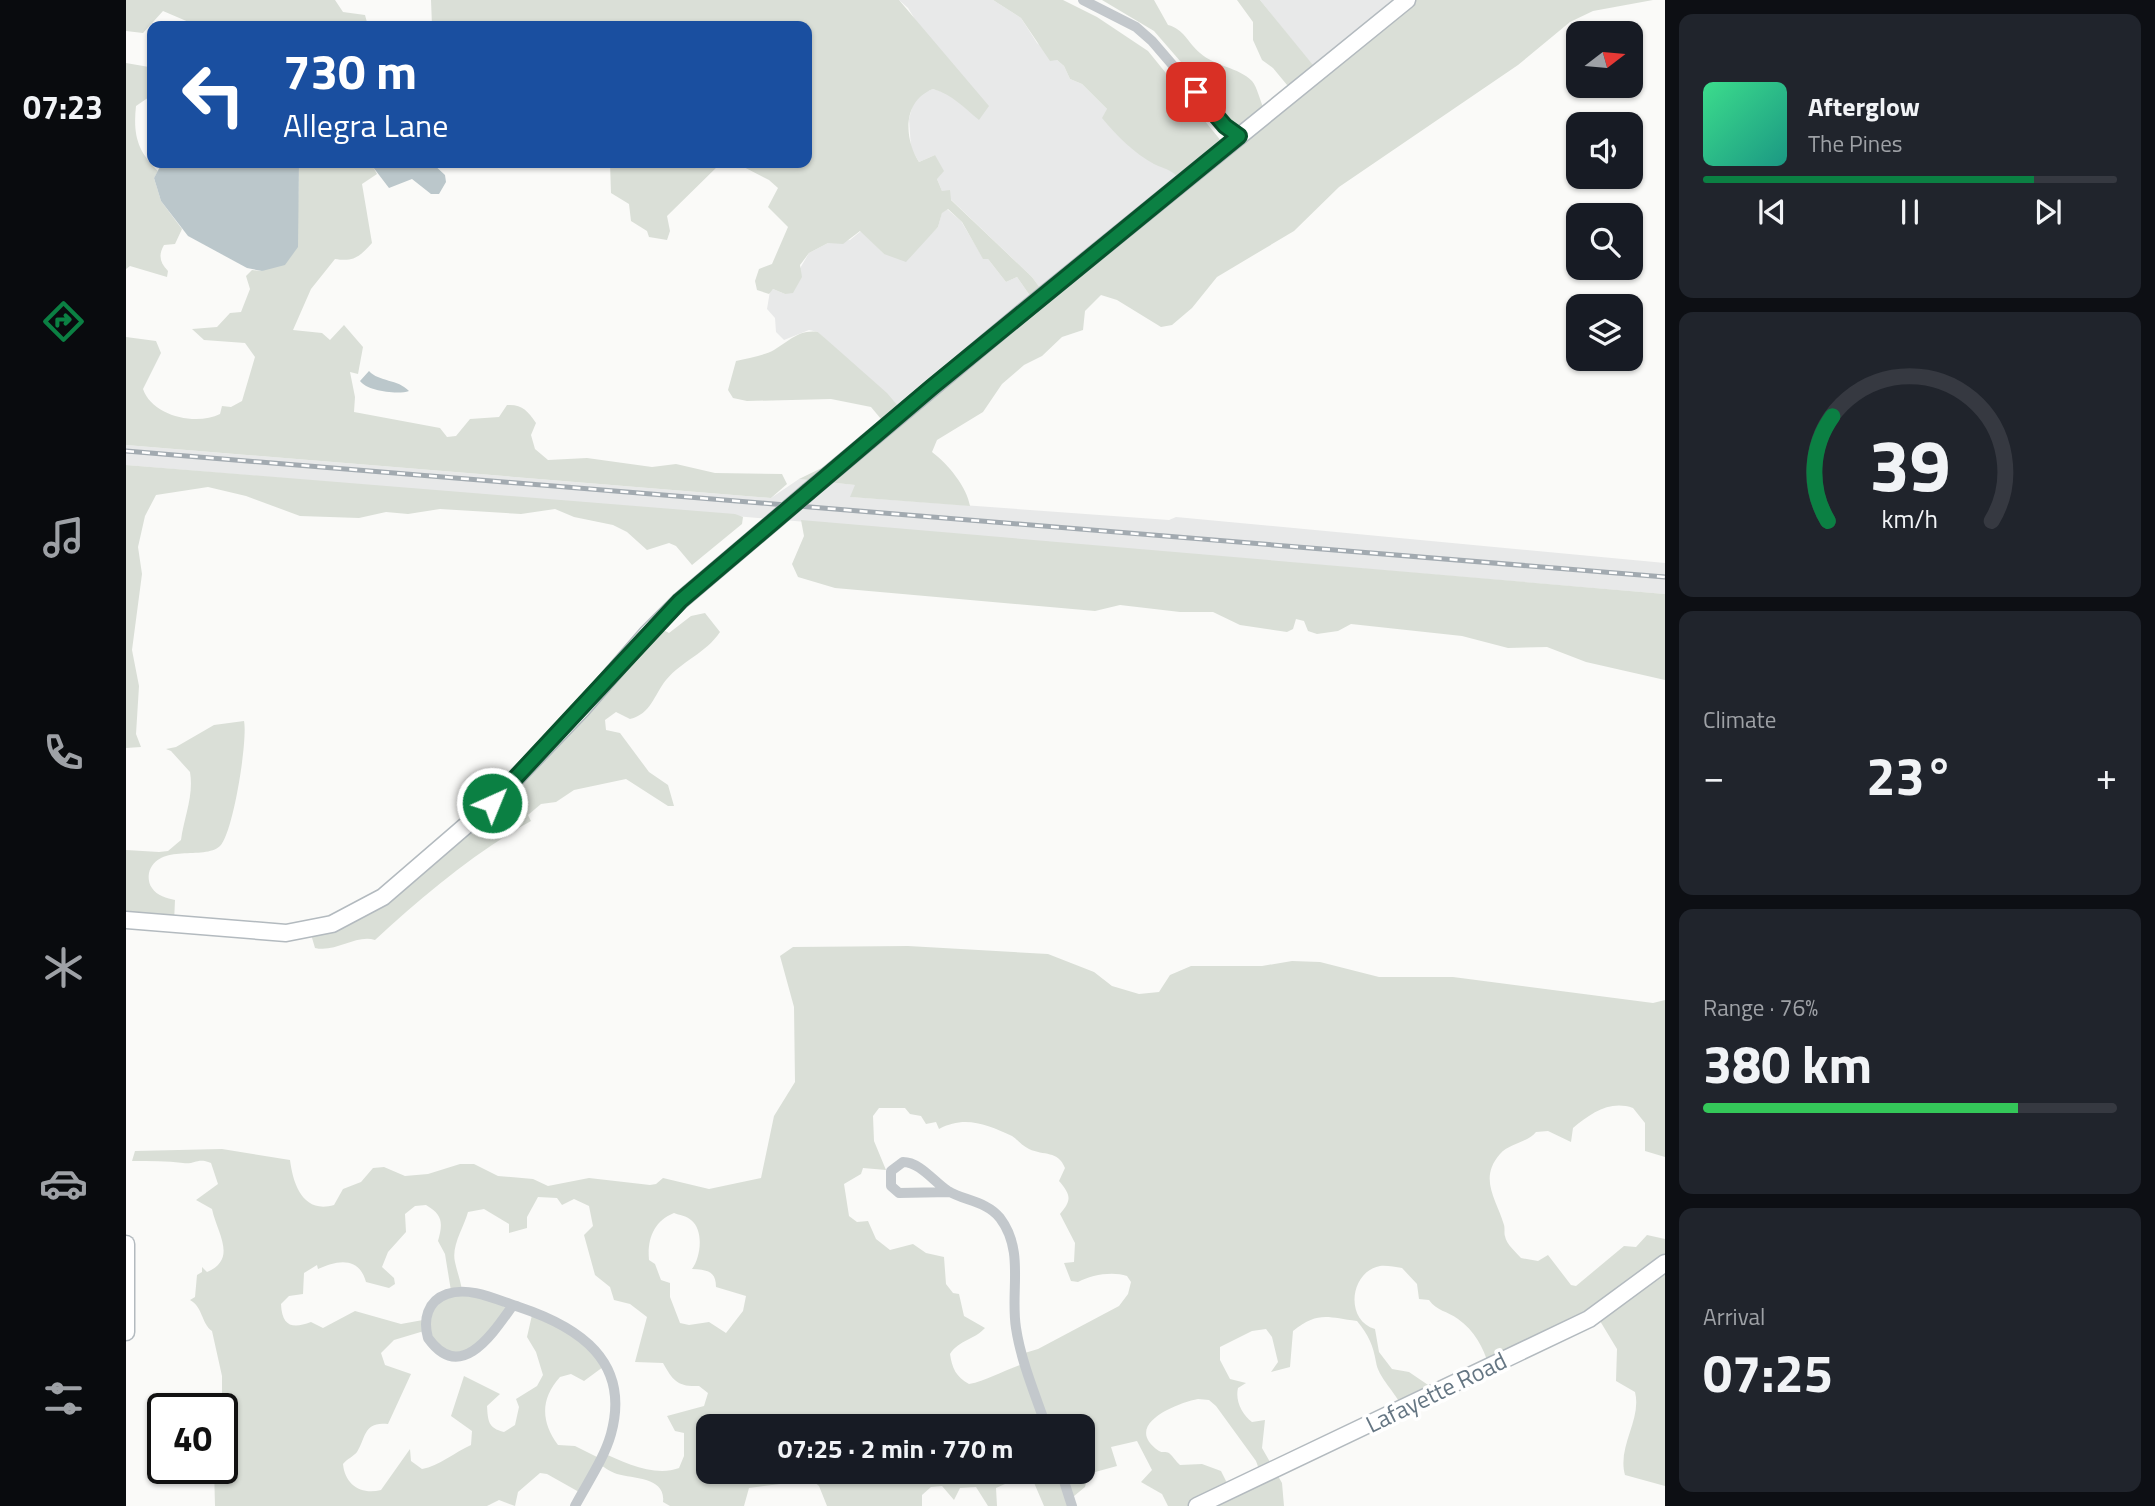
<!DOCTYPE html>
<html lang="en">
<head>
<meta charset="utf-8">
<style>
  body { margin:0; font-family:"Titillium Web",sans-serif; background:#20242c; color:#f1f3f6; height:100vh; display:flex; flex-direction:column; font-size:26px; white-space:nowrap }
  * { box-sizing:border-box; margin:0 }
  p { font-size:23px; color:#9ea1a6 }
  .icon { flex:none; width:38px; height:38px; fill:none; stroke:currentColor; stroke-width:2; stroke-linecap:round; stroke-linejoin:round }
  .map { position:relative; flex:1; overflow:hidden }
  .sheet { display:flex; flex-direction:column; gap:14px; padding:14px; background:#0d0f14; width:490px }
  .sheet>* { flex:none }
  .banner { position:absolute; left:21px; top:21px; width:665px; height:147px; border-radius:14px; box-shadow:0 2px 5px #0004; background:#1a4fa0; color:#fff; overflow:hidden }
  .needle { width:46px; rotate:74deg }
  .controls { position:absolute; left:1440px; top:21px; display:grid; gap:14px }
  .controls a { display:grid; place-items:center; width:77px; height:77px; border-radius:14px; background:#171b24; box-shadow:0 2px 5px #0004; font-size:35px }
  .speed { position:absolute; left:21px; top:1393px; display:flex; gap:14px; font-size:35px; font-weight:700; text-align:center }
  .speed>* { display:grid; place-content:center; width:91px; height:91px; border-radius:50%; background:#171b24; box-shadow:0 2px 5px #0004; line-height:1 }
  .speed .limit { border:4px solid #111; border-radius:10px; background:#fff; color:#111 }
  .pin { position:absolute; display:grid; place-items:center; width:60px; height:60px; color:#fff; margin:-30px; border-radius:14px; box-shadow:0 4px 10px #0006 }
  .me { position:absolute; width:77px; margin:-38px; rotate:44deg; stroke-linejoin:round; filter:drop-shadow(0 0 5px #0008) }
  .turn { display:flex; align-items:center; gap:24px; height:147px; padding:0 21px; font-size:32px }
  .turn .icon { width:91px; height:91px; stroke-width:2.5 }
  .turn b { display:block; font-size:49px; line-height:60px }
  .big { font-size:52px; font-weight:700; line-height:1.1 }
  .sheet .tile { flex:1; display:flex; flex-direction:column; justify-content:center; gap:10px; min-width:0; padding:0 24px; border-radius:14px; background:#20242c }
  .sheet .dial { align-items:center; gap:0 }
  .dial svg { height:182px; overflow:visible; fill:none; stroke:#363941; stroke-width:7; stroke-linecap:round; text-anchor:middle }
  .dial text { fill:#f1f3f6; stroke:none }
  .song { display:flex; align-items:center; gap:21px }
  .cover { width:84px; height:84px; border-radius:10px; background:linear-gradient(135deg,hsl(150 70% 55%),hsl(170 70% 35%)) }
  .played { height:7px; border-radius:4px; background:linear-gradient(90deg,#0b8043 80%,#363941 80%) }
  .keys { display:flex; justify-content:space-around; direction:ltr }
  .heat { display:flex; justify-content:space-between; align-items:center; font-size:38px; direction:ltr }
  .charge { height:10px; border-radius:5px; background:linear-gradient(90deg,#34c759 76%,#363941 0) }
  .trip { position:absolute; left:570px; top:1414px; width:399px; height:70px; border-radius:14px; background:#171b24; box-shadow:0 2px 5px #0004; font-weight:700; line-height:70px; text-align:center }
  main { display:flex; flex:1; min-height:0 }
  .tab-bar { display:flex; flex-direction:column; width:126px; justify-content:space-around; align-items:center; background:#090b0e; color:#9ea1a6 }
  .tab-bar .icon { width:49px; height:49px }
  .tab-bar .current { color:#0b8043 }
  .tab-bar b { font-size:32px; color:#f1f3f6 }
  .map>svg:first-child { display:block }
  .built { fill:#e8e9e9 }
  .green { fill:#dadfd7; fill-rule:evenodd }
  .water { fill:#bbc7cb }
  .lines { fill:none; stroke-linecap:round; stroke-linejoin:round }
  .secondary-casing { stroke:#b3babf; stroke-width:19 }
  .street { stroke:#c3c8cc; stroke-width:10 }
  .secondary { stroke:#fff; stroke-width:16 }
  .rail-casing { stroke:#a2aab0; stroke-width:5 }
  .rail { stroke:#fff; stroke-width:2.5; stroke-dasharray:8; stroke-linecap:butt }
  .secondary-bridge-casing { stroke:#b3babf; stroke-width:19; stroke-linecap:butt }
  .secondary-bridge { stroke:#fff; stroke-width:16 }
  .route-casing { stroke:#07532c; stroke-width:18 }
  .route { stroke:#0b8043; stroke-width:12 }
  .labels { text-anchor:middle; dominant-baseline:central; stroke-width:7; stroke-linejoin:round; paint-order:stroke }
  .street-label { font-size:24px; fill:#657683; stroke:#fff }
</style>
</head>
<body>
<main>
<nav class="tab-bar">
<b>07:23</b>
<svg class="icon current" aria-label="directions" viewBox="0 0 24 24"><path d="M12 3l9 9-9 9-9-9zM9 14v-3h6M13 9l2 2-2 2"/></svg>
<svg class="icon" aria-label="music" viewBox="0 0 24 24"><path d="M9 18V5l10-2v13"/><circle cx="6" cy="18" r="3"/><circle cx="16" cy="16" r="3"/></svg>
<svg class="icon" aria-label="phone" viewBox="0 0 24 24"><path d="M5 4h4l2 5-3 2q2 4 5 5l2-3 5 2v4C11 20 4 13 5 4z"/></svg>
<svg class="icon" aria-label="climate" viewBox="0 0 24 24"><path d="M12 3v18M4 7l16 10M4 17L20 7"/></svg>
<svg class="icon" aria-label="car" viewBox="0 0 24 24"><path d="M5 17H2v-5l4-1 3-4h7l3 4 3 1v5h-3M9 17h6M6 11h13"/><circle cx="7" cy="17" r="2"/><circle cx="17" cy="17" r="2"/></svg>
<svg class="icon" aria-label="filters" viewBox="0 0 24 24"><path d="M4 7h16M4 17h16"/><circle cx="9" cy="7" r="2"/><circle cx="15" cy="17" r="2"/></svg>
</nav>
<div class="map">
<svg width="1539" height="1506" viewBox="0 0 1539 1506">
  <rect width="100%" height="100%" fill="#fafaf8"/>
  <g class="built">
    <path d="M 773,0 L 867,0 L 895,18 L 911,43 L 938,66 L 944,79 L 956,84 L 981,109 L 1029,164 L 1044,167 L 1056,182 L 917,292 L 906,277 L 816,191 L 811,179 L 809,155 L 793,162 L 785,148 L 783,119 L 787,104 L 796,93 L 807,89 L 820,93 L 836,102 L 849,116 L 782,8 Z"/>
    <path d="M 1134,0 L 1281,0 L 1190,70 Z"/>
    <path d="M 821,209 L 835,221 L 857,258 L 862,259 L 880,282 L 891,277 L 907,300 L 775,410 L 692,332 L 683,330 L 658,340 L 650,332 L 649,318 L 641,309 L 644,291 L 647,289 L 659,294 L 683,253 L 702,243 L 724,240 L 735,231 L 758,254 L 784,255 L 812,227 L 816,212 Z"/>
    <path d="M 0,445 L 645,498 L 673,479 L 730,485 L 725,497 L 1043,520 L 1050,517 L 1539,563 L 1539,594 L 0,465 Z"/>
  </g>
  <g class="green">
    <path d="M 0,0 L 209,0 L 217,12 L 239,15 L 242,26 L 72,26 L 37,11 L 17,33 L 0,31 Z"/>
    <path d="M 305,0 L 773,0 L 863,106 L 853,120 C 837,107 827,95 807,89 C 776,101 778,139 793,162 L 809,155 L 818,171 L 811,179 L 816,191 L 824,190 L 825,200 L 906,277 L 917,292 L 1056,182 C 1044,168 1043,171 1028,164 C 1009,154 990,135 976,118 L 981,109 L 956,84 L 944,79 L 938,66 L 931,60 L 924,61 L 895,18 L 867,0 L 937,0 L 971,17 L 1022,51 L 1100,147 L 1115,133 L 1107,122 L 1028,31 L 976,0 L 1028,0 L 1042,25 C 1058,29 1062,43 1074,53 C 1090,67 1112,67 1126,81 C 1131,87 1134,100 1137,107 L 1166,91 L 1147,68 L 1136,60 L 1127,40 L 1127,22 L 1111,0 L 1134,0 L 1191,70 L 1281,0 L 1527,0 L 1467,11 L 1444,22 L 1392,65 L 1213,187 L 1168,231 L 1091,277 L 1066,308 L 1046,325 L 1035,327 L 991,300 L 975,295 L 959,311 L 957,330 L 936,337 L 916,356 L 898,365 L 876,384 L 857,412 L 811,440 L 806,452 C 822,464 841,487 844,506 L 724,497 L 729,485 L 673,479 L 708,462 L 760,425 L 745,407 L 705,399 L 621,401 L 607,398 L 602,390 L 610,361 C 622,358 637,356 648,350 C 662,342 673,329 692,332 L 761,393 L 777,412 L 907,300 L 891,277 L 880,282 L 862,259 L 857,259 L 836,222 L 822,209 L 816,213 L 812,227 L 780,262 L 758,254 L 734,231 L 717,244 L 702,243 L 683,253 L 674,265 L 676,277 L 667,293 L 659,294 L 647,289 L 643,294 L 631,290 L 629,281 L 633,269 L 646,264 L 662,227 L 642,207 L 652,188 L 643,180 L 610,163 L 681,163 L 681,26 L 306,26 Z"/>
    <path d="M 0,63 L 23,67 L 26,70 L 26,95 L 10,106 C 7,134 11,151 32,171 L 28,178 L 35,201 L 56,229 L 49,244 L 38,245 C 32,255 34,263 42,271 L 41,277 L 4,266 L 0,269 Z"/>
    <path d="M 173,163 L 236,163 L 247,167 L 251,174 L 236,184 L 246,243 C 233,257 228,262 209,259 L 185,289 L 167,330 L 196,333 L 204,340 L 218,325 L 237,347 L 232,374 L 224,372 L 229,397 L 228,412 L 314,428 L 321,437 L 330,436 L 344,419 L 373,417 L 381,405 C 396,404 402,411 410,423 L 405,435 L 409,449 L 422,460 L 461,458 L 526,467 L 550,464 L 589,473 L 656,474 L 661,484 L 645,498 L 0,445 L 0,337 L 30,341 L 35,353 L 17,389 C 26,416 70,426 94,414 L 96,406 L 105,407 L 116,401 L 129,357 L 119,343 L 78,340 L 66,329 L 91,327 L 104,313 L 115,312 L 124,289 L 120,276 L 126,270 L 136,271 L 171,247 Z"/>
    <path d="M 484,163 L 595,163 L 541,216 L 544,231 L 541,240 L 523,237 L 521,231 L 505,221 L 503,204 L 485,193 Z"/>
    <path d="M 0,465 L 609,514 L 617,517 L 616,524 L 566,565 L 550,546 L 543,543 L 521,550 L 501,532 L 487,525 L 448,517 L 429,509 L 395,514 L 314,509 L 282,514 L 260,512 L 233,518 L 174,516 L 120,496 L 82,487 L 30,495 L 19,516 L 12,547 L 16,574 L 6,650 L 13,686 L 10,734 L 15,747 L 0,748 Z"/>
    <path d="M 675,520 L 1539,594 L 1539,680 L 1460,662 L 1421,647 L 1382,648 L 1336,636 L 1225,624 L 1212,631 L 1191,634 L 1182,631 L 1178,621 L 1170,619 L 1167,629 L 1161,632 L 1114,625 L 1087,612 L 1054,612 L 994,605 L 969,611 L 709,588 L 672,577 L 666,564 L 678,536 Z"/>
    <path d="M 579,613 L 594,632 C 579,654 557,660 540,680 C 528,695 525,714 504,719 L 490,712 L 479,720 L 480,730 L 494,733 L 523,772 L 542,785 L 548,806 L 542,806 L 500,779 L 448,790 L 430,802 L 415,804 L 402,815 L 405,821 C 349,852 296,897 249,940 C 230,934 210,953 189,948 L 184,931 L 258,897 L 369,800 L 522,622 L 543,633 L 565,616 Z"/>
    <path d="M 118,721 C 122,740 107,834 94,846 C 78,861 32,842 23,873 C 22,878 23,884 26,888 C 31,896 41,898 49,900 L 48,923 L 0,919 L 0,850 L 33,852 L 42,851 L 55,840 C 58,817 68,796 64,772 L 45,751 L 40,749 L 50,747 L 88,725 Z"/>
    <path d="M 782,946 L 922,954 L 968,972 L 986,986 L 1013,994 L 1033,992 L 1044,975 L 1065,966 L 1136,966 L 1166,961 L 1194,962 L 1253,977 L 1327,977 L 1527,1003 L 1539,1000 L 1539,1157 L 1519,1151 L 1519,1123 L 1507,1108 C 1484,1100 1465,1113 1447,1128 L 1445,1142 L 1422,1131 L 1410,1132 C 1403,1142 1384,1143 1374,1154 C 1352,1179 1371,1200 1378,1225 C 1379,1228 1378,1234 1379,1236 C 1380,1244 1390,1252 1395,1258 L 1412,1261 L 1422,1255 L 1445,1285 L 1450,1286 L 1498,1246 L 1510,1247 L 1521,1235 L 1539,1239 L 1539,1486 L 1499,1475 C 1491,1446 1516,1420 1509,1392 L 1490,1381 L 1491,1349 L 1471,1316 L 1363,1366 C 1357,1347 1349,1331 1332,1319 C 1321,1311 1311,1311 1303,1300 L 1293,1299 L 1291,1284 L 1276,1268 C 1269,1267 1260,1265 1254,1266 C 1223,1272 1219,1321 1249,1329 L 1253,1352 L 1266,1369 L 1283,1372 L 1308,1389 L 1276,1407 C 1270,1393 1252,1377 1250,1362 C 1247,1345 1243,1336 1231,1321 C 1201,1317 1192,1311 1167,1331 L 1164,1367 L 1145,1372 L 1152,1362 L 1146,1337 L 1140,1329 L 1126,1331 L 1094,1347 L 1094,1360 L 1104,1379 L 1120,1383 L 1112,1388 C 1109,1401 1116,1414 1126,1422 L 1139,1420 L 1136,1448 L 1156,1483 L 1158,1506 L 1042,1506 L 1036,1494 L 1015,1482 L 1026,1470 L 1011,1441 L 985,1447 L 991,1466 L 962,1474 L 959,1487 L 942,1501 L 944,1506 L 918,1506 L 906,1478 L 897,1476 L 870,1488 L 871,1506 L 862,1506 L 850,1487 L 834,1488 L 828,1500 L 816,1486 L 805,1487 L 796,1495 L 796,1506 L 701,1506 L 693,1486 L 686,1480 L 623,1488 L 618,1506 L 544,1506 L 537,1502 C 540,1477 508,1479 491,1474 C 484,1472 477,1466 471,1463 L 453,1492 L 421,1474 L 414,1473 L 392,1492 L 389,1506 L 373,1500 L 361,1506 L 89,1506 L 88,1468 L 96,1468 L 96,1376 L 86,1331 C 75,1323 77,1307 64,1300 L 69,1297 L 71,1275 L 76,1272 L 76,1267 L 81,1272 C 112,1259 91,1233 86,1209 L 70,1200 L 92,1184 L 85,1163 C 71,1157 69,1165 57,1163 C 41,1161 24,1161 6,1161 L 9,1151 L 96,1149 L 164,1160 C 167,1184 177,1214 208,1205 L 217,1189 L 235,1182 L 247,1168 L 258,1167 L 279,1176 L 302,1174 L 334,1164 L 348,1164 L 372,1176 L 407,1179 L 422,1186 L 463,1178 L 524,1185 L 530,1184 L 537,1178 L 583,1189 L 635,1178 L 648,1116 L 669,1082 L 668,1007 L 654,956 L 667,947 ZM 753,1108 L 779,1108 L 784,1114 L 795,1116 L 800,1124 L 810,1122 L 813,1129 C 838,1115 861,1124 886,1136 C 892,1140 896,1146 903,1149 C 918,1156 932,1150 939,1168 L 933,1181 C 945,1195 946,1200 934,1214 L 949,1243 L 948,1262 L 938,1263 L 945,1281 L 952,1282 C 965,1275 986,1271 1001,1276 L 1005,1282 L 1002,1294 L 993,1306 L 912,1349 L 892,1355 L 894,1365 C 876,1371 860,1381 843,1384 C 830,1377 826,1368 824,1354 C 833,1340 848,1340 859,1328 L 838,1316 L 833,1294 L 827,1293 L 820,1284 L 818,1257 L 800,1253 L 787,1244 L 764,1250 L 750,1239 L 742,1221 L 731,1222 L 723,1216 L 718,1184 L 735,1174 L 737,1168 L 760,1170 L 748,1141 L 747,1116 ZM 412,1197 L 431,1198 L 436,1205 L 448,1199 L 463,1206 L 467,1226 L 458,1235 L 469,1275 L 484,1287 L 488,1300 L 504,1304 L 521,1317 L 509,1362 L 537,1363 C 547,1381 552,1387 573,1386 L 582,1393 L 578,1406 L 541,1416 L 549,1431 L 558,1433 L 558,1456 L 553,1468 C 529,1477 499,1463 475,1452 L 471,1457 L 449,1446 L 432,1445 C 415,1422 414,1399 434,1377 L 445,1374 L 458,1381 L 477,1367 L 455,1336 L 406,1315 L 401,1337 L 410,1352 L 417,1375 L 411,1386 L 390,1399 L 393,1407 L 389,1425 L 378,1432 C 362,1428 362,1421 361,1406 L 374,1394 L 338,1376 L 325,1416 L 346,1431 L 345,1445 C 329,1452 313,1466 296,1469 L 285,1461 L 284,1449 L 255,1490 C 235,1495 219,1485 217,1464 C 221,1459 228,1456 231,1452 C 240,1437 238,1421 262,1424 L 285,1374 L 259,1365 L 255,1353 L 268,1340 L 298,1331 L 327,1357 L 357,1342 L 383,1310 L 366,1299 L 336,1291 C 335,1281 331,1272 329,1262 C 325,1246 338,1227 342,1212 L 358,1209 L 383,1224 L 383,1233 L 401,1228 L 401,1217 ZM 300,1205 C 317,1215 317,1223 312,1241 L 319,1254 L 325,1291 L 297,1320 L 275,1324 L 229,1311 L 197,1328 L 185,1322 C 167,1329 156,1327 155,1304 L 163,1296 L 177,1294 L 178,1273 L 191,1265 L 192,1269 C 211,1260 233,1256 240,1282 L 263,1288 L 269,1284 L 268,1278 L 256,1267 L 262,1252 L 280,1232 L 279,1214 L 289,1206 ZM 548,1213 C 553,1215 561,1216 565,1220 C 578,1230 575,1257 566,1269 C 580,1270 590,1270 590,1287 L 620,1296 L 617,1311 L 600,1333 L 583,1322 L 563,1325 L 554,1323 L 544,1297 L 544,1283 L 535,1280 L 529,1264 L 523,1260 C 521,1239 528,1221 548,1213 ZM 1072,1399 L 1083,1400 L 1090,1406 L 1130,1461 L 1134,1472 L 1103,1487 L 1095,1471 L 1076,1464 L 1054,1465 C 1050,1462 1047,1456 1043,1453 C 1040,1451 1036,1453 1033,1451 C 995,1425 1051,1403 1072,1399 ZM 583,1426 L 957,1426 L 957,1472 L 583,1472 Z"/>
  </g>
  <g class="water">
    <path d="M 36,163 L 173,163 L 172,247 L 159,265 L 136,271 L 121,268 L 62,236 L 35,201 L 28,178 Z"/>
    <path d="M 236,163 L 306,163 L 319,175 L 320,182 L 313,194 L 305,194 L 286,179 L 263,188 L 247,167 Z"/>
    <path d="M 243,371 C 253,382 272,379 283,391 C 272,395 241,391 234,381 Z"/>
  </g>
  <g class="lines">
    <defs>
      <g id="secondary">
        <path d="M 683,491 L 897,312 L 1281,0"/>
        <path d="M 0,920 L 160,933 L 206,924 L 257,897 L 366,803 L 455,710 L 521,634 L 554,601 L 647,522"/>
        <path d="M 0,1244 L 0,1332"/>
        <path d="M 1071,1506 L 1463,1319 L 1539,1263"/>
      </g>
    </defs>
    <use href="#secondary" class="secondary-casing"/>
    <g class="street">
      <path d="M 957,0 L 1010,27 L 1026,41 L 1099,126 L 1113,136"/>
      <path d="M 824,1192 L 773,1193 L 765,1186 L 765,1171 L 777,1162 C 794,1162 808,1182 822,1191 C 839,1201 860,1201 874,1218 C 899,1251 884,1291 890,1328 C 895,1361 909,1394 920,1426"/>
      <path d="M 387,1305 C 367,1333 335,1384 302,1338 C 297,1320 301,1301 321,1294 C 344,1286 371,1300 393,1307 C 453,1327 505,1361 485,1434 C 478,1459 461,1483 449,1506"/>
      <path d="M 935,1472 L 946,1506"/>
    </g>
    <use href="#secondary" class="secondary"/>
    <defs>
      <path id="rail" d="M 0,451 L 1539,577"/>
    </defs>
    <use href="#rail" class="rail-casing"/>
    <use href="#rail" class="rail"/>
    <defs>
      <path id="secondary-bridge" d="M 647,522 L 683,491"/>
    </defs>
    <use href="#secondary-bridge" class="secondary-bridge-casing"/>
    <use href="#secondary-bridge" class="secondary-bridge"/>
  </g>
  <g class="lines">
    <defs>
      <path id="route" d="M 366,803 L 554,601 L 806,387 L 1113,136 L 1099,126 L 1070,92"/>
    </defs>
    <use href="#route" class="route-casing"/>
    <use href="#route" class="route"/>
  </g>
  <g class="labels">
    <g class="street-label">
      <text transform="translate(1310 1392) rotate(-26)">Lafayette Road</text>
    </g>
  </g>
</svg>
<div class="controls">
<a><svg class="needle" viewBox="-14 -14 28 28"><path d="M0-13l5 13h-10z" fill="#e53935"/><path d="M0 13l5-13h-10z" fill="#9ea1a6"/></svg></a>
<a><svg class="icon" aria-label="sound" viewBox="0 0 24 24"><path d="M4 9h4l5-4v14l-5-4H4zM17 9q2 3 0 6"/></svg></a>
<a><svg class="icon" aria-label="search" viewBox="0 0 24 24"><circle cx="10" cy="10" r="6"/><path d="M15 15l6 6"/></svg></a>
<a><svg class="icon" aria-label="layers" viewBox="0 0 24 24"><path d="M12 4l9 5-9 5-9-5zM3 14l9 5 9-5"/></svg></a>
</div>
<div class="speed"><div class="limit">40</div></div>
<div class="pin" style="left:1070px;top:92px;background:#d93025"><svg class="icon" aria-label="arrive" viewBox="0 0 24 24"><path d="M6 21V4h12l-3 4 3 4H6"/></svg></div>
<svg class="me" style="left:366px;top:803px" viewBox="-20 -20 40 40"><circle r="17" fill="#0b8043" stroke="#fff" stroke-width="3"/><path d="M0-11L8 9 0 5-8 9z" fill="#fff"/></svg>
<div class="trip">07:25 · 2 min · 770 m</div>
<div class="banner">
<div class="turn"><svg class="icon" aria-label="left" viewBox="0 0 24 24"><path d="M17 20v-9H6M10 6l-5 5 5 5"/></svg><div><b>730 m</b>Allegra Lane</div></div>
</div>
</div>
<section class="sheet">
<div class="tile">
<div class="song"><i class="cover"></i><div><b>Afterglow</b><p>The Pines</p></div></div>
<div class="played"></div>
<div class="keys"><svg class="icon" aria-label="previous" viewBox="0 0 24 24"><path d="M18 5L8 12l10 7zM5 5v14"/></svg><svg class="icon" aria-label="pause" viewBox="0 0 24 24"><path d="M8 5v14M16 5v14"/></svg><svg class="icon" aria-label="next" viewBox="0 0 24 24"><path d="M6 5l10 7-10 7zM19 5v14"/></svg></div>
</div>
<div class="tile dial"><svg viewBox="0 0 100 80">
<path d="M14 69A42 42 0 1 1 86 69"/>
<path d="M14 69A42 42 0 0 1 16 23" stroke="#0b8043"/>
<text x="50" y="56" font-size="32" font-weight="700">39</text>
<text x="50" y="72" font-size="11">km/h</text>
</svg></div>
<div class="tile"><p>Climate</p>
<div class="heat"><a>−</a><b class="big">23°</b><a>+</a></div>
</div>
<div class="tile"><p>Range · 76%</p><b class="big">380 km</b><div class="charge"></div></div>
<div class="tile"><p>Arrival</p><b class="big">07:25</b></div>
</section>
</main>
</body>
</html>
